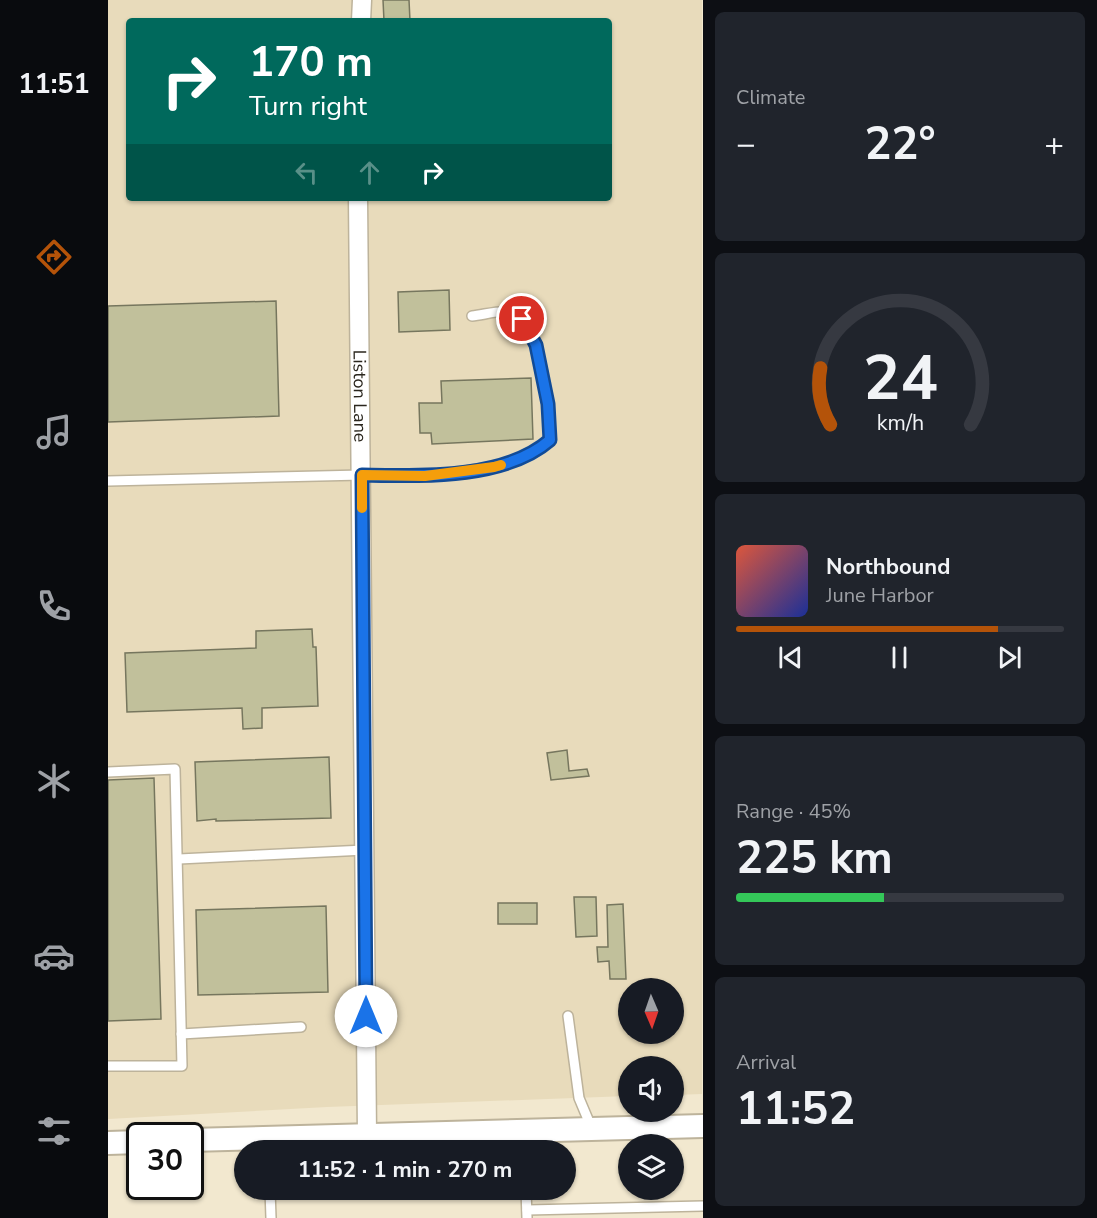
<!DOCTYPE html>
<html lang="en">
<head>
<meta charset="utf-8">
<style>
  body { margin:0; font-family:"Nunito Sans",sans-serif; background:#20242c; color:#f1f3f6; height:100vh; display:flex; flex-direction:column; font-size:22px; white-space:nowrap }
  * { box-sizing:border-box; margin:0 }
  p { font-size:20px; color:#9ea1a6 }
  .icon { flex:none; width:33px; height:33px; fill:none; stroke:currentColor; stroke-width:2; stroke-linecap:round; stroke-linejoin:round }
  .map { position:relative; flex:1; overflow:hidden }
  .sheet { display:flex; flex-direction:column; gap:12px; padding:12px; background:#0d0f14; width:394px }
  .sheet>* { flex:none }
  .guide { position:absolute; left:18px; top:18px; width:486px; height:183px; border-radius:6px; box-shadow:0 2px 4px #0004; background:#00695c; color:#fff; overflow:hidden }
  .needle { width:39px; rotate:178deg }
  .tools { position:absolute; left:510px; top:978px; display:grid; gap:12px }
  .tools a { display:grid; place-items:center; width:66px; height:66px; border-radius:50%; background:#171b24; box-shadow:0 2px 4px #0004; font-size:30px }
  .speed { position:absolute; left:18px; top:1122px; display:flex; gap:12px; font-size:30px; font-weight:700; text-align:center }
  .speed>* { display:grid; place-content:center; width:78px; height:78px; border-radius:50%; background:#171b24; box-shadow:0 2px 4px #0004; line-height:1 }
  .speed .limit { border:3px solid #111; border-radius:9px; background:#fff; color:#111 }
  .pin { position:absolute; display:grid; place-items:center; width:51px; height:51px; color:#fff; margin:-26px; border:3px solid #fff; border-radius:50%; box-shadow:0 2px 6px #0007 }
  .me { position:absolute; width:66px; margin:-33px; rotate:0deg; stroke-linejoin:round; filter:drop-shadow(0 0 4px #0008) }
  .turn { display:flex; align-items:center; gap:21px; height:126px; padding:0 24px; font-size:27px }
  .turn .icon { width:78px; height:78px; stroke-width:2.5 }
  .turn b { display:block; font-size:42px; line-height:51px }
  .lanes { display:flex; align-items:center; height:57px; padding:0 24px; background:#0003; justify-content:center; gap:30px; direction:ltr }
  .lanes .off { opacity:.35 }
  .big { font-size:45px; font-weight:700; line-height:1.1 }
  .sheet .tile { flex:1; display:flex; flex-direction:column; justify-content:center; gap:9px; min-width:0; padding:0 21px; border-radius:9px; background:#20242c }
  .sheet .dial { align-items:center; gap:0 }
  .dial svg { height:156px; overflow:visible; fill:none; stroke:#363941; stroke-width:7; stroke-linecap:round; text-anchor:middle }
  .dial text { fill:#f1f3f6; stroke:none }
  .song { display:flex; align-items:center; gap:18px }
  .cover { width:72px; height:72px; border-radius:9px; background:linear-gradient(135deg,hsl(10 70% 55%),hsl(230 70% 35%)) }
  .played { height:6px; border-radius:3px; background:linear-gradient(90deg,#b45309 80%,#363941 80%) }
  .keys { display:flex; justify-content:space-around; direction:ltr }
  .heat { display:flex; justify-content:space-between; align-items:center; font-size:33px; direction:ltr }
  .charge { height:9px; border-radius:4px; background:linear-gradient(90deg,#34c759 45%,#363941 0) }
  .trip { position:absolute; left:126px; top:1140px; width:342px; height:60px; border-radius:30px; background:#171b24; box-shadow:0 2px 4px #0004; font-weight:700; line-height:60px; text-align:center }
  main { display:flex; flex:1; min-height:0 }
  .tab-bar { display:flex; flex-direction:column; width:108px; justify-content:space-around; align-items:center; background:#090b0e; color:#9ea1a6 }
  .tab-bar .icon { width:42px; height:42px }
  .tab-bar .on { color:#b45309 }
  .tab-bar b { font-size:27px; color:#f1f3f6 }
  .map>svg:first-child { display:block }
  .built { fill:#e8dbbb; fill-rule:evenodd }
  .building { fill:#c1c09b; stroke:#76765e; stroke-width:1.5 }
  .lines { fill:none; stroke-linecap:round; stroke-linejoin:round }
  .service-casing { stroke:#bdb39b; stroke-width:12 }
  .minor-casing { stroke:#bdb39b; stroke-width:21 }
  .tertiary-casing { stroke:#bdb39b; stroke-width:26 }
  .service { stroke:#fff; stroke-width:9 }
  .minor { stroke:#fff; stroke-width:18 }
  .tertiary { stroke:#fff; stroke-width:22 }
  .route-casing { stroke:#114b97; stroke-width:15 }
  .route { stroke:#1a73e8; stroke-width:10 }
  .slow { stroke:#f59e0b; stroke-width:10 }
  .labels { text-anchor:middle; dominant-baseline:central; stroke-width:5; stroke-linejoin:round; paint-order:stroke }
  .street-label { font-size:18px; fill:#2a261d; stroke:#fef6e1 }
</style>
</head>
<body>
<main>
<nav class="tab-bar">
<b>11:51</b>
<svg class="icon on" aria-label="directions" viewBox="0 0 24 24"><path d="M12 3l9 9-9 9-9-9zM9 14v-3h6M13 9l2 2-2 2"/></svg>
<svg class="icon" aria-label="music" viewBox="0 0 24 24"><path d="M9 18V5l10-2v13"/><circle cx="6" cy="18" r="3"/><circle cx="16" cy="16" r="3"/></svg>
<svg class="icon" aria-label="phone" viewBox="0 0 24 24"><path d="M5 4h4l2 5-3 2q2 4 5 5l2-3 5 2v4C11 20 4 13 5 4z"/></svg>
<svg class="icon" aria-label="climate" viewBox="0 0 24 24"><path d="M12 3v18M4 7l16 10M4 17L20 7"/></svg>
<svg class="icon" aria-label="car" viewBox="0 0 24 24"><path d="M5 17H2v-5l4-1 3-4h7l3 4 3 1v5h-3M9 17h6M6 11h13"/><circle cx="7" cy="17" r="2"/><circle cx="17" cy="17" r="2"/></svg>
<svg class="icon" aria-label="filters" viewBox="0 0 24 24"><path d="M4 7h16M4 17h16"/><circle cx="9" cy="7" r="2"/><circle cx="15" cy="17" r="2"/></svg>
</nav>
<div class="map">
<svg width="595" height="1218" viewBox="0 0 595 1218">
  <rect width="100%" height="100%" fill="#f2e8cf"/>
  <path class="built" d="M 0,0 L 594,0 L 594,1094 L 566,1095 L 566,1066 L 520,1066 L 520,1096 L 219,1107 L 0,1119 ZM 21,21 L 501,21 L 501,198 L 21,198 ZM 520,988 L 566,988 L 566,1034 L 520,1034 Z"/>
  <g class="building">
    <path d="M 275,0 L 301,0 L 302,21 L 276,21 Z"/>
    <path d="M 341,290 L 342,330 L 291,332 L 290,292 Z"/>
    <path d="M 168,301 L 171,416 L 0,422 L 0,306 Z"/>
    <path d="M 423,378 L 425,439 L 324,444 L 323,433 L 312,433 L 311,403 L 334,403 L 333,381 Z"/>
    <path d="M 204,629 L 205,647 L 208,647 L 210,706 L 154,708 L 154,728 L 135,729 L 134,708 L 19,712 L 17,653 L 148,648 L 148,631 Z"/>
    <path d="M 459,750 L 461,771 L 479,769 L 481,776 L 443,780 L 439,753 Z"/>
    <path d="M 221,757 L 223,818 L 108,821 L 108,819 L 89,821 L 87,762 Z"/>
    <path d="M 46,778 L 53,1019 L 0,1021 L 0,780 Z"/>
    <path d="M 466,897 L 488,897 L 489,936 L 468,937 Z"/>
    <rect x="390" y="903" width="39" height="21"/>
    <path d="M 515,904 L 518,979 L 502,979 L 501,961 L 490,962 L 489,947 L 500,947 L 499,905 Z"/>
    <path d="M 218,906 L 220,992 L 90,995 L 88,910 Z"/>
  </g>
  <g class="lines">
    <defs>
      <g id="service">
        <path d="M 0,481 L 254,475 L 317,476 L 386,467 L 429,451 L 442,440 C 440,412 436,320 401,312 C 391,310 375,315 364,316"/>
        <path d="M 0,772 L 67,769 L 74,1066 L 0,1066"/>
        <path d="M 71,859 L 257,850"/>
        <path d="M 460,1016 L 471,1098 L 484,1129"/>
        <path d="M 73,1034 L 193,1027"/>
        <path d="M 415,1132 L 416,1150"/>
        <path d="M 162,1190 L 163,1218"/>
        <path d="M 418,1190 L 419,1218"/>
        <path d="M 419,1210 L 595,1206"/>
      </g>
      <g id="minor">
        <path d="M 253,21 L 254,0"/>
        <path id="s1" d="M 250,198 L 259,1134"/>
      </g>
      <g id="tertiary">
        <path d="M 82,1140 L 595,1126"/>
        <path d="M 0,1143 L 32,1142"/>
      </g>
    </defs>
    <use href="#service" class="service-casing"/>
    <use href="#minor" class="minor-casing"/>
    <use href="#tertiary" class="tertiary-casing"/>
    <use href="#service" class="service"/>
    <use href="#minor" class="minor"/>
    <use href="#tertiary" class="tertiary"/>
  </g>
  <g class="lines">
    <defs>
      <path id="route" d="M 258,1016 L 254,475 C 312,476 396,480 442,440 L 440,404 L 428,345 L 414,319"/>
    </defs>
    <use href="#route" class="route-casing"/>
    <use href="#route" class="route"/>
    <path class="slow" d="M 254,508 L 254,475 L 317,476 L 386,467 L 393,465"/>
  </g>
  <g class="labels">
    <g class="street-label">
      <text stroke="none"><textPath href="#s1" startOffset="198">Liston Lane</textPath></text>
    </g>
  </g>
</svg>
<div class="tools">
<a><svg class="needle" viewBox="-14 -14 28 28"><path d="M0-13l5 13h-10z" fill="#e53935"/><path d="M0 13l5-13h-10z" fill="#9ea1a6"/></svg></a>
<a><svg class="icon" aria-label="sound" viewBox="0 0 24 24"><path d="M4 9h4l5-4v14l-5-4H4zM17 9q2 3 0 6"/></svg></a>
<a><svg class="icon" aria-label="layers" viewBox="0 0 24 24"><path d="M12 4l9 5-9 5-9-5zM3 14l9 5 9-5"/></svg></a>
</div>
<div class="speed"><div class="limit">30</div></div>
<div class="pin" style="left:414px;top:319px;background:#d93025"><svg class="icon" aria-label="arrive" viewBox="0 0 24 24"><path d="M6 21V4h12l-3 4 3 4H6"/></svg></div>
<svg class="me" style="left:258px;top:1016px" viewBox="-20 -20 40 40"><circle r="19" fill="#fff"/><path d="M0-13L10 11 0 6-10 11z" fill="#1a73e8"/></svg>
<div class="trip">11:52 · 1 min · 270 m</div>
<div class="guide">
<div class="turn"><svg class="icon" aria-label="right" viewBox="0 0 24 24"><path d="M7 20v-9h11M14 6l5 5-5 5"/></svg><div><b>170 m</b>Turn right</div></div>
<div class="lanes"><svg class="icon off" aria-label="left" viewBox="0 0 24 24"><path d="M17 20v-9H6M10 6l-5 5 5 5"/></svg><svg class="icon off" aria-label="ahead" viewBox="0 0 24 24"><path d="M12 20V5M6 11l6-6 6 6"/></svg><svg class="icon" aria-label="right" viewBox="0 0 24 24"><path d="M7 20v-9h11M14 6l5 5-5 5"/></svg></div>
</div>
</div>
<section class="sheet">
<div class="tile"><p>Climate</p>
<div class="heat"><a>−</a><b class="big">22°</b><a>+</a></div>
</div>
<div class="tile dial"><svg viewBox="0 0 100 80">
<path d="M14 69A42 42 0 1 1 86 69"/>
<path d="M14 69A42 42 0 0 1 9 40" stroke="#b45309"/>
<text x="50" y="56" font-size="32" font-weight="700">24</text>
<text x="50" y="72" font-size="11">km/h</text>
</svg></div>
<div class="tile">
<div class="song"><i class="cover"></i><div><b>Northbound</b><p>June Harbor</p></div></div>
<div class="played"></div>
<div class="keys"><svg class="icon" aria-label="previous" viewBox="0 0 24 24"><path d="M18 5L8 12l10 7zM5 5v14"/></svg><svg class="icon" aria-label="pause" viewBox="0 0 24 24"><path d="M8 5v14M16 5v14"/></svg><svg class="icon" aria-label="next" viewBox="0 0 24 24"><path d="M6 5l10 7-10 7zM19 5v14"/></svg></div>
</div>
<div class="tile"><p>Range · 45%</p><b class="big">225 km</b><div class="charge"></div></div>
<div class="tile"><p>Arrival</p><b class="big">11:52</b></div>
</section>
</main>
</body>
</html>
